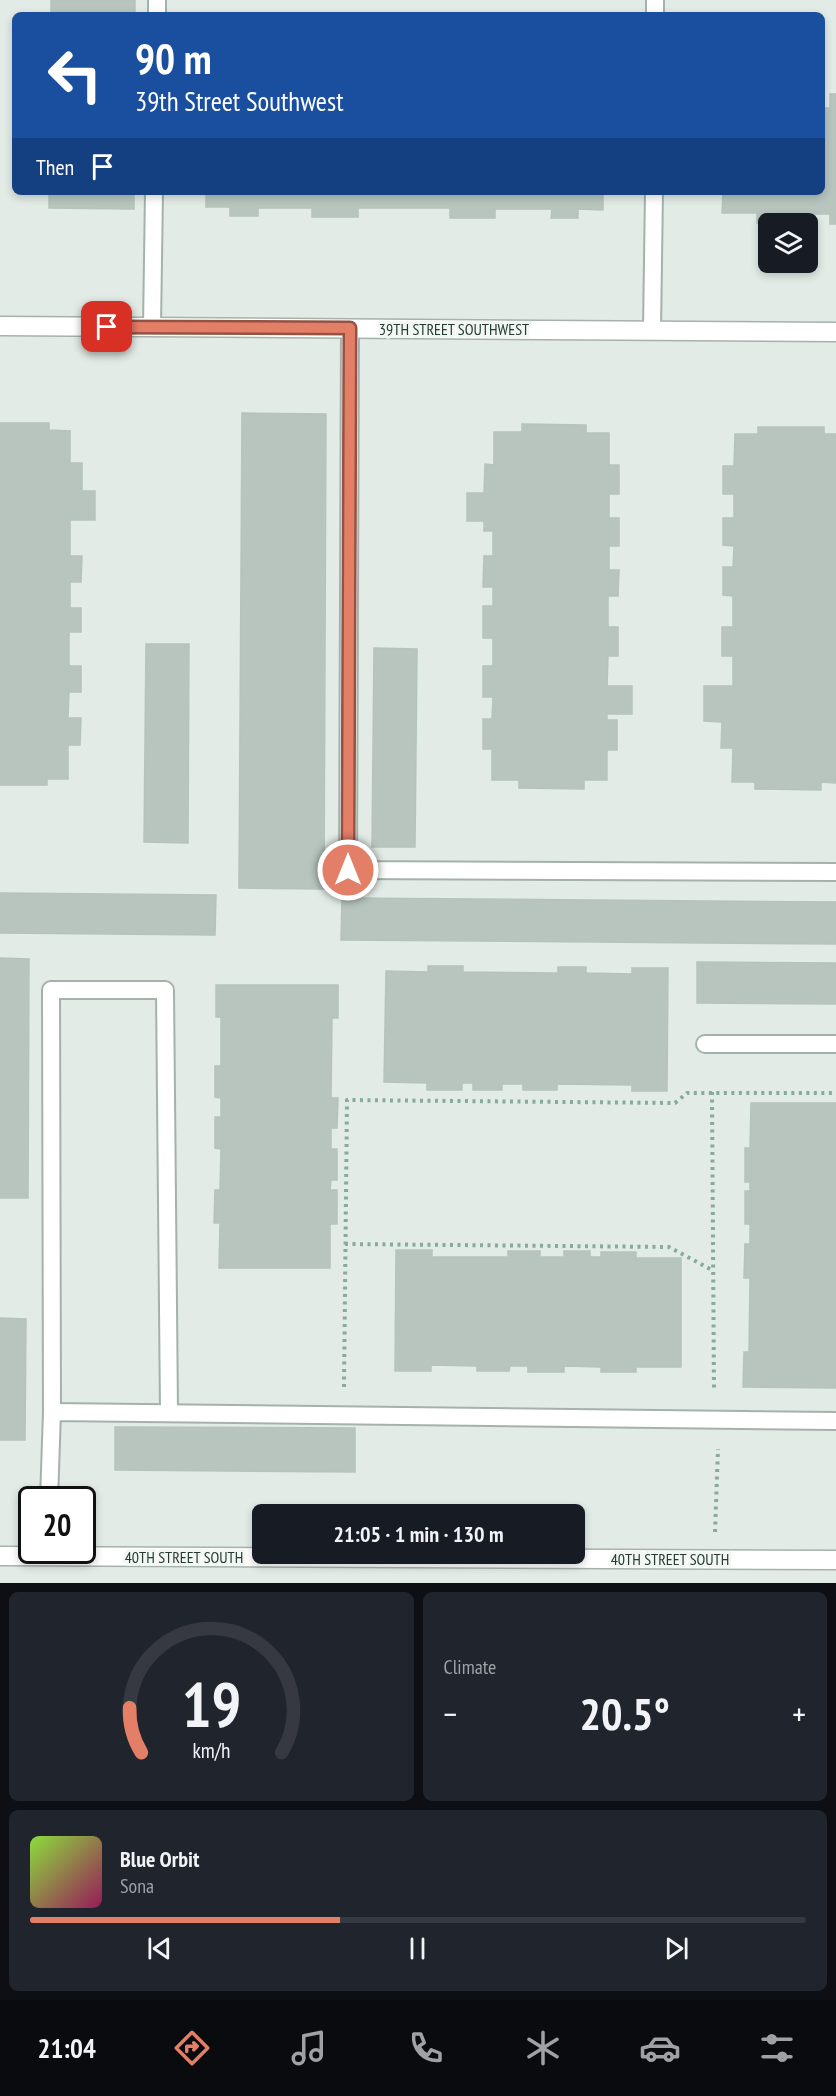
<!DOCTYPE html>
<html lang="en">
<head>
<meta charset="utf-8">
<style>
  body { margin:0; font-family:"PT Sans Narrow",sans-serif; background:#20242c; color:#f1f3f6; height:100vh; display:flex; flex-direction:column; font-size:22px; white-space:nowrap }
  * { box-sizing:border-box; margin:0 }
  p { font-size:20px; color:#9ea1a6 }
  .icon { flex:none; width:33px; height:33px; fill:none; stroke:currentColor; stroke-width:2; stroke-linecap:round; stroke-linejoin:round }
  .map { position:relative; height:1583px; overflow:hidden }
  .drawer { display:flex; flex-direction:column; gap:9px; padding:9px; background:#0d0f14; flex:1 }
  .drawer>* { flex:none }
  .guide { position:absolute; left:12px; top:12px; width:813px; height:183px; border-radius:9px; box-shadow:0 3px 9px #0003; background:#1a4fa0; color:#fff; overflow:hidden }
  .tools { position:absolute; left:758px; top:213px; display:grid; gap:12px }
  .tools a { display:grid; place-items:center; width:60px; height:60px; border-radius:9px; background:#171b24; box-shadow:0 3px 9px #0003; font-size:30px }
  .speed { position:absolute; left:18px; top:1486px; display:flex; gap:12px; font-size:30px; font-weight:700; text-align:center }
  .speed>* { display:grid; place-content:center; width:78px; height:78px; border-radius:50%; background:#171b24; box-shadow:0 3px 9px #0003; line-height:1 }
  .speed .limit { border:3px solid #111; border-radius:9px; background:#fff; color:#111 }
  .pin { position:absolute; display:grid; place-items:center; width:51px; height:51px; color:#fff; margin:-26px; border-radius:12px; box-shadow:0 3px 9px #0006 }
  .me { position:absolute; width:66px; margin:-33px; rotate:0deg; stroke-linejoin:round; filter:drop-shadow(0 0 4px #0008) }
  .turn { display:flex; align-items:center; gap:21px; height:126px; padding:0 24px; font-size:27px }
  .turn .icon { width:78px; height:78px; stroke-width:2.5 }
  .turn b { display:block; font-size:42px; line-height:51px }
  .then { display:flex; align-items:center; height:57px; padding:0 24px; background:#0003; gap:12px; font-size:22px }
  .big { font-size:45px; font-weight:700; line-height:1.1 }
  .drawer .widget { flex:1; display:flex; flex-direction:column; justify-content:center; gap:9px; min-width:0; padding:0 21px; border-radius:9px; background:#20242c }
  .drawer .dial { align-items:center; gap:0 }
  .dial svg { height:156px; overflow:visible; fill:none; stroke:#363941; stroke-width:7; stroke-linecap:round; text-anchor:middle }
  .dial text { fill:#f1f3f6; stroke:none }
  .song { display:flex; align-items:center; gap:18px }
  .cover { width:72px; height:72px; border-radius:9px; background:linear-gradient(135deg,hsl(90 70% 55%),hsl(330 70% 35%)) }
  .played { height:6px; border-radius:3px; background:linear-gradient(90deg,#e37e67 40%,#363941 40%) }
  .keys { display:flex; justify-content:space-around; direction:ltr }
  .heat { display:flex; justify-content:space-between; align-items:center; font-size:33px; direction:ltr }
  .drawer .tiles { flex:1; display:grid; gap:9px; grid-template-columns:1fr 1fr }
  .widget:last-child { grid-column:span 2 }
  .trip { position:absolute; left:252px; top:1504px; width:333px; height:60px; border-radius:9px; background:#171b24; box-shadow:0 3px 9px #0003; font-weight:700; line-height:60px; text-align:center }
  .dock { display:flex; height:96px; justify-content:space-around; align-items:center; background:#090b0e; color:#9ea1a6 }
  .dock .icon { width:42px; height:42px }
  .dock .selected { color:#e37e67 }
  .dock b { font-size:27px; color:#f1f3f6 }
  .map>svg:first-child { display:block }
  .building { fill:#b8c5bf; stroke:#b5c3bd; stroke-width:1.5 }
  .lines { fill:none; stroke-linecap:round; stroke-linejoin:round }
  .service-casing { stroke:#a5b2ac; stroke-width:20 }
  .minor-casing { stroke:#a5b2ac; stroke-width:21 }
  .path { stroke:#86ab9d; stroke-width:4; stroke-dasharray:3 4.5; stroke-linecap:butt }
  .service { stroke:#fff; stroke-width:16 }
  .minor { stroke:#fff; stroke-width:18 }
  .route-casing { stroke:#945243; stroke-width:15 }
  .route { stroke:#e37e67; stroke-width:10 }
  .labels { text-anchor:middle; dominant-baseline:central; stroke-width:6; stroke-linejoin:round; paint-order:stroke }
  .street-label { font-size:16px; fill:#243a32; stroke:#f2f7f4 }
</style>
</head>
<body>
<div class="map">
<svg width="836" height="1583" viewBox="0 0 836 1583">
  <rect width="100%" height="100%" fill="#e2ebe6"/>
  <g class="building">
    <rect x="51" y="0" width="84" height="15"/>
    <path d="M 830,94 L 836,94 L 836,224 L 830,224 L 830,214 L 785,214 L 785,223 L 757,223 L 757,213 L 722,213 L 723,192 L 822,192 L 822,108 L 830,108 Z"/>
    <path d="M 49,192 L 134,192 L 134,209 L 49,208 Z"/>
    <path d="M 206,192 L 603,192 L 603,210 L 578,209 L 578,218 L 551,218 L 552,209 L 495,209 L 495,218 L 450,218 L 450,208 L 358,208 L 358,217 L 312,217 L 312,208 L 258,208 L 258,216 L 230,216 L 230,207 L 206,207 Z"/>
    <path d="M 242,413 L 326,414 L 324,889 L 239,888 Z"/>
    <path d="M 0,423 L 49,423 L 49,430 L 70,431 L 70,463 L 82,463 L 82,491 L 95,491 L 95,520 L 70,520 L 70,556 L 82,556 L 81,582 L 70,582 L 70,608 L 81,608 L 81,632 L 69,632 L 69,666 L 81,666 L 81,692 L 69,692 L 68,718 L 81,718 L 80,745 L 68,745 L 68,779 L 47,779 L 47,785 L 0,785 Z"/>
    <path d="M 522,424 L 586,425 L 586,433 L 609,433 L 609,465 L 619,465 L 619,494 L 609,494 L 609,518 L 619,518 L 619,546 L 609,546 L 609,570 L 619,570 L 618,596 L 608,596 L 608,627 L 618,627 L 618,656 L 608,656 L 607,686 L 632,686 L 632,714 L 607,714 L 607,720 L 617,720 L 617,750 L 607,750 L 607,780 L 584,780 L 584,789 L 519,788 L 519,780 L 492,780 L 492,749 L 483,749 L 483,719 L 492,719 L 493,697 L 483,697 L 483,666 L 493,666 L 493,638 L 483,638 L 483,606 L 493,606 L 493,587 L 483,587 L 484,556 L 493,556 L 493,531 L 484,531 L 484,521 L 467,521 L 467,493 L 484,493 L 485,464 L 494,465 L 494,432 L 522,432 Z"/>
    <path d="M 758,427 L 824,427 L 824,434 L 836,434 L 836,783 L 821,782 L 821,790 L 755,789 L 755,782 L 732,782 L 733,748 L 721,748 L 722,722 L 704,721 L 704,686 L 733,686 L 733,656 L 722,656 L 722,627 L 733,627 L 733,596 L 723,595 L 723,567 L 733,567 L 734,546 L 723,545 L 723,518 L 734,518 L 734,494 L 723,494 L 723,466 L 734,466 L 735,434 L 758,434 Z"/>
    <path d="M 146,644 L 189,644 L 188,843 L 144,842 Z"/>
    <path d="M 374,648 L 417,649 L 415,847 L 372,847 Z"/>
    <path d="M 0,893 L 216,895 L 215,935 L 0,933 Z"/>
    <path d="M 342,898 L 836,902 L 836,944 L 341,940 Z"/>
    <path d="M 0,958 L 29,959 L 28,1198 L 0,1198 Z"/>
    <path d="M 697,962 L 836,963 L 836,1004 L 697,1003 Z"/>
    <path d="M 428,966 L 463,966 L 463,972 L 558,973 L 558,967 L 586,967 L 586,973 L 632,974 L 632,968 L 668,968 L 667,1091 L 632,1091 L 632,1085 L 557,1084 L 557,1090 L 523,1090 L 523,1084 L 502,1084 L 502,1090 L 473,1090 L 473,1083 L 462,1083 L 462,1090 L 427,1090 L 427,1083 L 384,1082 L 386,971 L 428,972 Z"/>
    <path d="M 216,985 L 338,985 L 338,1018 L 332,1018 L 331,1098 L 338,1098 L 337,1128 L 331,1128 L 331,1149 L 337,1149 L 337,1180 L 331,1180 L 330,1190 L 337,1190 L 337,1224 L 330,1224 L 330,1268 L 219,1268 L 220,1223 L 214,1223 L 215,1190 L 220,1190 L 221,1149 L 215,1148 L 215,1117 L 221,1117 L 221,1098 L 215,1097 L 215,1066 L 221,1066 L 221,1017 L 216,1017 Z"/>
    <path d="M 751,1103 L 836,1103 L 836,1388 L 743,1387 L 744,1352 L 749,1352 L 750,1278 L 744,1278 L 745,1244 L 750,1244 L 750,1224 L 745,1224 L 745,1191 L 750,1191 L 750,1182 L 745,1182 L 745,1148 L 750,1148 Z"/>
    <path d="M 396,1250 L 432,1250 L 432,1257 L 508,1257 L 508,1251 L 540,1251 L 540,1257 L 564,1257 L 564,1251 L 590,1251 L 590,1257 L 601,1257 L 601,1252 L 636,1252 L 636,1258 L 681,1258 L 681,1367 L 636,1367 L 636,1372 L 601,1372 L 601,1367 L 564,1366 L 564,1372 L 528,1372 L 528,1366 L 510,1366 L 509,1371 L 477,1371 L 477,1366 L 431,1365 L 431,1371 L 395,1371 Z"/>
    <path d="M 0,1318 L 26,1319 L 25,1440 L 0,1440 Z"/>
    <path d="M 115,1427 L 355,1428 L 355,1472 L 115,1470 Z"/>
  </g>
  <g class="lines">
    <defs>
      <g id="service">
        <path d="M 157,15 L 157,0"/>
        <path d="M 655,15 L 655,0"/>
        <path d="M 152,327 L 154,192"/>
        <path d="M 350,328 L 348,870 L 836,872"/>
        <path d="M 652,330 L 654,192"/>
        <path d="M 705,1044 L 836,1044"/>
        <path d="M 52,1412 L 51,990 L 165,990 L 169,1412"/>
        <path d="M 49,1500 L 52,1412 L 836,1421"/>
      </g>
      <g id="minor">
        <path d="M 0,326 L 836,332"/>
        <path d="M 0,1556 L 836,1560"/>
      </g>
    </defs>
    <use href="#service" class="service-casing"/>
    <use href="#minor" class="minor-casing"/>
    <g class="path">
      <path d="M 712,1092 L 714,1391"/>
      <path d="M 345,1244 L 669,1247 L 712,1270"/>
      <path d="M 344,1387 L 347,1100 L 675,1103 L 687,1093 L 836,1093"/>
      <path d="M 715,1532 L 718,1449"/>
    </g>
    <use href="#service" class="service"/>
    <use href="#minor" class="minor"/>
  </g>
  <g class="lines">
    <defs>
      <path id="route" d="M 107,327 L 350,328 L 348,870"/>
    </defs>
    <use href="#route" class="route-casing"/>
    <use href="#route" class="route"/>
  </g>
  <g class="labels">
    <g class="street-label">
      <text x="454" y="329">39TH STREET SOUTHWEST</text>
      <text x="184" y="1557">40TH STREET SOUTH</text>
      <text x="670" y="1559">40TH STREET SOUTH</text>
    </g>
  </g>
</svg>
<div class="tools">
<a><svg class="icon" aria-label="layers" viewBox="0 0 24 24"><path d="M12 4l9 5-9 5-9-5zM3 14l9 5 9-5"/></svg></a>
</div>
<div class="speed"><div class="limit">20</div></div>
<div class="pin" style="left:107px;top:327px;background:#d93025"><svg class="icon" aria-label="arrive" viewBox="0 0 24 24"><path d="M6 21V4h12l-3 4 3 4H6"/></svg></div>
<svg class="me" style="left:348px;top:870px" viewBox="-20 -20 40 40"><circle r="17" fill="#e37e67" stroke="#fff" stroke-width="3"/><path d="M0-11L8 9 0 5-8 9z" fill="#fff"/></svg>
<div class="trip">21:05 · 1 min · 130 m</div>
<div class="guide">
<div class="turn"><svg class="icon" aria-label="left" viewBox="0 0 24 24"><path d="M17 20v-9H6M10 6l-5 5 5 5"/></svg><div><b>90 m</b>39th Street Southwest</div></div>
<div class="then">Then<svg class="icon" aria-label="arrive" viewBox="0 0 24 24"><path d="M6 21V4h12l-3 4 3 4H6"/></svg></div>
</div>
</div>
<section class="drawer">
<div class="tiles">
<div class="widget dial"><svg viewBox="0 0 100 80">
<path d="M14 69A42 42 0 1 1 86 69"/>
<path d="M14 69A42 42 0 0 1 8 46" stroke="#e37e67"/>
<text x="50" y="56" font-size="32" font-weight="700">19</text>
<text x="50" y="72" font-size="11">km/h</text>
</svg></div>
<div class="widget"><p>Climate</p>
<div class="heat"><a>−</a><b class="big">20.5°</b><a>+</a></div>
</div>
<div class="widget">
<div class="song"><i class="cover"></i><div><b>Blue Orbit</b><p>Sona</p></div></div>
<div class="played"></div>
<div class="keys"><svg class="icon" aria-label="previous" viewBox="0 0 24 24"><path d="M18 5L8 12l10 7zM5 5v14"/></svg><svg class="icon" aria-label="pause" viewBox="0 0 24 24"><path d="M8 5v14M16 5v14"/></svg><svg class="icon" aria-label="next" viewBox="0 0 24 24"><path d="M6 5l10 7-10 7zM19 5v14"/></svg></div>
</div>
</div>
</section>
<nav class="dock">
<b>21:04</b>
<svg class="icon selected" aria-label="directions" viewBox="0 0 24 24"><path d="M12 3l9 9-9 9-9-9zM9 14v-3h6M13 9l2 2-2 2"/></svg>
<svg class="icon" aria-label="music" viewBox="0 0 24 24"><path d="M9 18V5l10-2v13"/><circle cx="6" cy="18" r="3"/><circle cx="16" cy="16" r="3"/></svg>
<svg class="icon" aria-label="phone" viewBox="0 0 24 24"><path d="M5 4h4l2 5-3 2q2 4 5 5l2-3 5 2v4C11 20 4 13 5 4z"/></svg>
<svg class="icon" aria-label="climate" viewBox="0 0 24 24"><path d="M12 3v18M4 7l16 10M4 17L20 7"/></svg>
<svg class="icon" aria-label="car" viewBox="0 0 24 24"><path d="M5 17H2v-5l4-1 3-4h7l3 4 3 1v5h-3M9 17h6M6 11h13"/><circle cx="7" cy="17" r="2"/><circle cx="17" cy="17" r="2"/></svg>
<svg class="icon" aria-label="filters" viewBox="0 0 24 24"><path d="M4 7h16M4 17h16"/><circle cx="9" cy="7" r="2"/><circle cx="15" cy="17" r="2"/></svg>
</nav>
</body>
</html>
